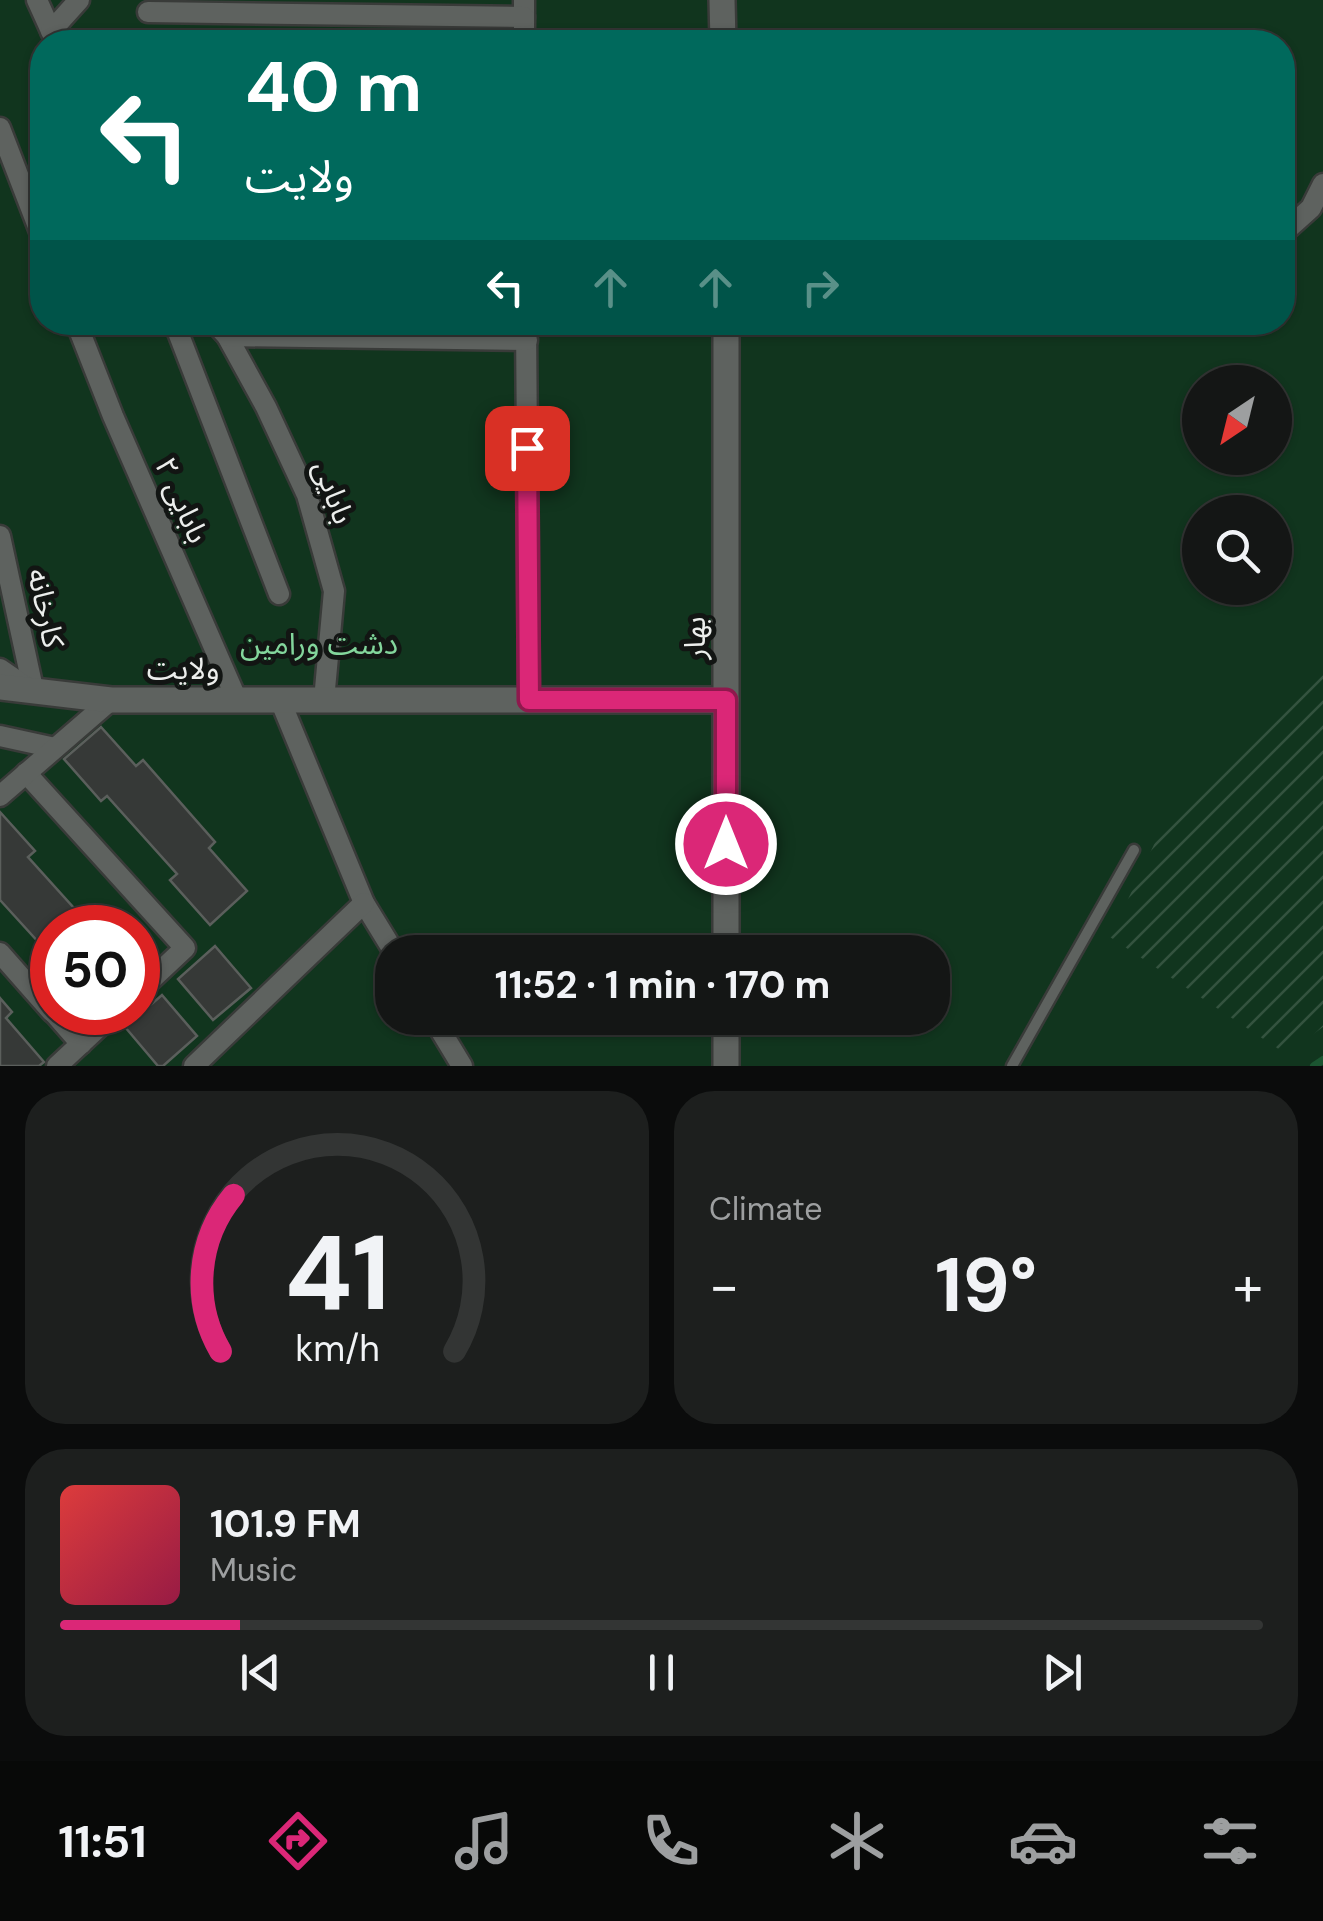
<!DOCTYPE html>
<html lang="en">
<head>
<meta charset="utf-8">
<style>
  body { margin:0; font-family:"DM Sans","Noto Sans Arabic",sans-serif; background:#1d1f1e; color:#f1f3f6; height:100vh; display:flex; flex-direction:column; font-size:38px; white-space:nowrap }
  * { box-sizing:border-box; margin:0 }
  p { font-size:32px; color:#9d9fa0 }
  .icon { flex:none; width:55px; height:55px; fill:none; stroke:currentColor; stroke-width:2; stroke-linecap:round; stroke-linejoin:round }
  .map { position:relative; height:1066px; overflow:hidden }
  .side { display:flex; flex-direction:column; gap:25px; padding:25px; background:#0b0c0c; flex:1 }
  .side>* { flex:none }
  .hud { position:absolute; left:30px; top:30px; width:1265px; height:305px; border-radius:40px; box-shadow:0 2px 8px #0004,0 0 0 2px #333534; background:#00695c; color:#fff; overflow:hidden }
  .needle { width:65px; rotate:215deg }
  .buttons { position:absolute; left:1182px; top:365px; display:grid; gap:20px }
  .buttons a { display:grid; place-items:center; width:110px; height:110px; border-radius:50%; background:#141615; box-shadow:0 2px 8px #0004,0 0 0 2px #333534; font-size:50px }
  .speed { position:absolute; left:30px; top:905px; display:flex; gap:20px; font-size:50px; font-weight:700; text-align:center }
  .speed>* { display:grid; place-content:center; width:130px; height:130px; border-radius:50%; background:#141615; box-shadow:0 2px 8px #0004,0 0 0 2px #333534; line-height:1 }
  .speed .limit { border:15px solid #d22; background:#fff; color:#111 }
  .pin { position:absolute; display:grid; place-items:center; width:85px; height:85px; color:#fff; margin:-42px; border-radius:20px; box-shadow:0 5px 15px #0006 }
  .me { position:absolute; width:110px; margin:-55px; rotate:0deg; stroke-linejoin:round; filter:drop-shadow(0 0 8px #0008) }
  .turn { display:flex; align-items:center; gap:35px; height:210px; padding:0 50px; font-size:45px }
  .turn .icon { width:130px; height:130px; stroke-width:2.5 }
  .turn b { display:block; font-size:70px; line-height:85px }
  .lanes { display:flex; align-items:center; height:95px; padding:0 50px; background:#0003; justify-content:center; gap:50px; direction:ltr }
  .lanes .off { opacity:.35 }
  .big { font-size:75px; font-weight:700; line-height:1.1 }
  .side .tile { flex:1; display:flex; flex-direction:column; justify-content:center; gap:15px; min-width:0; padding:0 35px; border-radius:40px; background:#1d1f1e }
  .side .dial { align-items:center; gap:0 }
  .dial svg { height:260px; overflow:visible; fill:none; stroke:#333534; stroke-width:7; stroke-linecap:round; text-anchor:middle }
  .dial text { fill:#f1f3f6; stroke:none }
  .song { display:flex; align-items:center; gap:30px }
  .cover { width:120px; height:120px; border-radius:15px; background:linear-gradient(135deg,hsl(0 70% 55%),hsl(340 70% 35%)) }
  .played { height:10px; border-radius:5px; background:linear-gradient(90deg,#db2777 15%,#333534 15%) }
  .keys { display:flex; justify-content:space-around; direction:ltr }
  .heat { display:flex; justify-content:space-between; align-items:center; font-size:55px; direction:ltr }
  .side .tiles { flex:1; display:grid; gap:25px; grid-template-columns:1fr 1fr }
  .tile:last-child { grid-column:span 2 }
  .trip { position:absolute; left:375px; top:935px; width:575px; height:100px; border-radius:40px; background:#141615; box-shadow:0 2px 8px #0004,0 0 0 2px #333534; font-weight:700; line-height:100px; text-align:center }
  .menu { display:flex; height:160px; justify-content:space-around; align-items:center; background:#080908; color:#9d9fa0 }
  .menu .icon { width:70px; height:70px }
  .menu .current { color:#db2777 }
  .menu b { font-size:45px; color:#f1f3f6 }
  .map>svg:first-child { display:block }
  .park { fill:#11351e; fill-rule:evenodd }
  .garden { fill:url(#garden-furrows) }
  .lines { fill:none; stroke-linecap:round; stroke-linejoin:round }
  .stream { stroke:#1b5531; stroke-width:8 }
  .building { fill:#363937; stroke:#5b5f5c; stroke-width:2.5 }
  .service-casing { stroke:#393b39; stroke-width:15 }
  .minor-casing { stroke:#393b39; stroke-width:25 }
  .tertiary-casing { stroke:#393b39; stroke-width:30 }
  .secondary-casing { stroke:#393b39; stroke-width:30 }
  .service { stroke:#5e625f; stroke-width:10 }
  .minor { stroke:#5e625f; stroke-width:20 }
  .tertiary { stroke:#5e625f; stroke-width:25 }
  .secondary { stroke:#5e625f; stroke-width:25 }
  .route-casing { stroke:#8e194d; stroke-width:25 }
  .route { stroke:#db2777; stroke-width:18 }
  .labels { text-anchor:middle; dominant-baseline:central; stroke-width:10; stroke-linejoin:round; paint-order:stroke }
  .street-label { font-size:30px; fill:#eceeec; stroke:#121513 }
  .park-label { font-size:30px; fill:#83d69c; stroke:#121513 }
</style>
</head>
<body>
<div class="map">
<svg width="1323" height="1066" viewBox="0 0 1323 1066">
  <defs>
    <pattern id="garden-furrows" width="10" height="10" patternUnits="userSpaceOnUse" patternTransform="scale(2.5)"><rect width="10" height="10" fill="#11351e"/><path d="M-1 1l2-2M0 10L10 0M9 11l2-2" fill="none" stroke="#34533f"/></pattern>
  </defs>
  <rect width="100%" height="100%" fill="#1b1e1c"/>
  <path class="park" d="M 0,0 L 1323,0 L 1323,1066 L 0,1066 ZM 42,42 L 1282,42 L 1282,322 L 42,322 ZM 1200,382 L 1275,382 L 1275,458 L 1200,458 ZM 1200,512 L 1275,512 L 1275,588 L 1200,588 ZM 52,928 L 138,928 L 138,1012 L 52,1012 ZM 392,952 L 932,952 L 932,1018 L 392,1018 Z"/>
  <path class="garden" d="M 1323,674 L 1323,1027 L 1286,1054 L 1110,937 L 1170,811 Z"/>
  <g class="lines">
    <path class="stream" d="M 1314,1066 L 1323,1060"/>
  </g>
  <g class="building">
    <path d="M 101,727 L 136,766 L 143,760 L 215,842 L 209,848 L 247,891 L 210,925 L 170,880 L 177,874 L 107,796 L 101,801 L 64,759 Z"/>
    <path d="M 0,812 L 35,851 L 28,857 L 92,928 L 52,928 L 52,957 L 0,900 Z"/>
    <path d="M 215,946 L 251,988 L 213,1020 L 178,979 Z"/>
    <path d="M 162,995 L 197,1036 L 163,1066 L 158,1066 L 125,1027 Z"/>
    <path d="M 0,998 L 12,1012 L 6,1018 L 44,1062 L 39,1066 L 0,1066 Z"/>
  </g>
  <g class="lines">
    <defs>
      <path id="service" d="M 1012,1066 L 1134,850"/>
      <g id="minor">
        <path d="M 37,0 L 56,42"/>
        <path d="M 524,0 L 524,42"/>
        <path d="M 148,12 L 524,17"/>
        <path d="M 51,31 L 79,0"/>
        <path d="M 0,128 L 42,237"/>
        <path d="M 1282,234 L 1311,208 L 1323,184"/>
        <path d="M 76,322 L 113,416 L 237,700"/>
        <path d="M 174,322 L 279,594"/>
        <path d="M 214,322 L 227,336 L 266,407 L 307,495 L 334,591 L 324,700"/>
        <path d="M 526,322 L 529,700"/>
        <path d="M 227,336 L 527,340"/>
        <path d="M 0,536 L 34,693"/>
        <path d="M 0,669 L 29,689"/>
        <path d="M 280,700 L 364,903 L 394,952"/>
        <path d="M 0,736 L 55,748"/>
        <path d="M 26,773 L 185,948 L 138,992"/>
        <path d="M 0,796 L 111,700"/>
        <path d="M 0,953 L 52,1012"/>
        <path d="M 53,1012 L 81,1044"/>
        <path d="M 433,1018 L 462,1066"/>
        <path d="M 57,1066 L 115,1012"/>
        <path d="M 194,1066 L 364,903"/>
      </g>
      <path id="tertiary" d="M 0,687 L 111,700 L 726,700"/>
      <g id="secondary">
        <path d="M 722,0 L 723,42"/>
        <path d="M 726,952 L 726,322"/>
        <path d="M 726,1066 L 726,1018"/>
      </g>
    </defs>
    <use href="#service" class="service-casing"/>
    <use href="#minor" class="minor-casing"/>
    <use href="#tertiary" class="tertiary-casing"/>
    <use href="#secondary" class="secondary-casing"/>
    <use href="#service" class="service"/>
    <use href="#minor" class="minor"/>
    <use href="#tertiary" class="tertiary"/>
    <use href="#secondary" class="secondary"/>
  </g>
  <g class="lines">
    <defs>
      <path id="route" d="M 527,448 L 529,700 L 726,700 L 726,844"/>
    </defs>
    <use href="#route" class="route-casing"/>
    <use href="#route" class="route"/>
  </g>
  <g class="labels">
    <g class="street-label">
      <text transform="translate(334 492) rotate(70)">بابایی</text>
      <text transform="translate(182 500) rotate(66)">بابایی ۲</text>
      <text transform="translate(46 608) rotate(78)">کارخانه</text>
      <text transform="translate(694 638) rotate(-90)">بهار</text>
      <text x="183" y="668">ولایت</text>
    </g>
    <g class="park-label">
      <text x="319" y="643">دشت ورامین</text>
    </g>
  </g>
</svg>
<div class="buttons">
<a><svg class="needle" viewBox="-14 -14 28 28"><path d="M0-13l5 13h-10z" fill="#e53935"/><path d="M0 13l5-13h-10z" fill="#9d9fa0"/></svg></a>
<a><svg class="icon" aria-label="search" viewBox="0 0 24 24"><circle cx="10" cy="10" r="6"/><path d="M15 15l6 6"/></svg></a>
</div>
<div class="speed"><div class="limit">50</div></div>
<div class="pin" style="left:527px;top:448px;background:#d93025"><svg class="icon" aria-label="arrive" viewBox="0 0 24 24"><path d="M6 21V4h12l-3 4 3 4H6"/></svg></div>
<svg class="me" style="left:726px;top:844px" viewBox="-20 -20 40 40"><circle r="17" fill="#db2777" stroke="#fff" stroke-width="3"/><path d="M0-11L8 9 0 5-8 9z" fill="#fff"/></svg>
<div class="trip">11:52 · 1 min · 170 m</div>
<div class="hud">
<div class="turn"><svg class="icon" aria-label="left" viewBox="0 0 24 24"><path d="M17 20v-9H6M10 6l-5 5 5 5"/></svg><div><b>40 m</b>ولایت</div></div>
<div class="lanes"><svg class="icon" aria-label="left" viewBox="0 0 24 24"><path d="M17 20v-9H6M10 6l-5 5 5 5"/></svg><svg class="icon off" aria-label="ahead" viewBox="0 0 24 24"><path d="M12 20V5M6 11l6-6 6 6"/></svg><svg class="icon off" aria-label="ahead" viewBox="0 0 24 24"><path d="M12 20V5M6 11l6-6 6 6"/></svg><svg class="icon off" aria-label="right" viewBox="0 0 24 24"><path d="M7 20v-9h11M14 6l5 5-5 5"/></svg></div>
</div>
</div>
<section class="side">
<div class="tiles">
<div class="tile dial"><svg viewBox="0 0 100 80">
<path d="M14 69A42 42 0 1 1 86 69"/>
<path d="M14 69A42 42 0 0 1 18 21" stroke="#db2777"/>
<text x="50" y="56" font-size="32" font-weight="700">41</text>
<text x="50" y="72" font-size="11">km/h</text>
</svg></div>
<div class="tile"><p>Climate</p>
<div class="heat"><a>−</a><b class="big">19°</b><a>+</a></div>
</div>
<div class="tile">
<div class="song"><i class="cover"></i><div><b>101.9 FM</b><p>Music</p></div></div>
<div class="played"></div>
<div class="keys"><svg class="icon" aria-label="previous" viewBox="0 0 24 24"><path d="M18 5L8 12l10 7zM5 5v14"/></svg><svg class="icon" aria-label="pause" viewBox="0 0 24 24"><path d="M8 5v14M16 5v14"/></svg><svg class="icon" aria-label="next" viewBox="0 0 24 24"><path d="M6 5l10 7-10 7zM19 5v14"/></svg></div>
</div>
</div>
</section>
<nav class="menu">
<b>11:51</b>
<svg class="icon current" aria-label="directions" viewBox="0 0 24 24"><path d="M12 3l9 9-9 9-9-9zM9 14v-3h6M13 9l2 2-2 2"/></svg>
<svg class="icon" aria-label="music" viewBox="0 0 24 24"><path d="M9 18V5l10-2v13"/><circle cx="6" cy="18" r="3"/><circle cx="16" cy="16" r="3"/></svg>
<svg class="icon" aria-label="phone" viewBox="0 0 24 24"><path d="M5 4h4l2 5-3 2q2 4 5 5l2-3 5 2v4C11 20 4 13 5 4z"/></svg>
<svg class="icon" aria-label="climate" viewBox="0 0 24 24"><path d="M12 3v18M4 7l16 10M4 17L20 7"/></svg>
<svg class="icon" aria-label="car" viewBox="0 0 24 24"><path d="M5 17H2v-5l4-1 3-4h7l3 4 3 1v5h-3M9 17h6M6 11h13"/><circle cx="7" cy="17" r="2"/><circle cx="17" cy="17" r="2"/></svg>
<svg class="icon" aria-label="filters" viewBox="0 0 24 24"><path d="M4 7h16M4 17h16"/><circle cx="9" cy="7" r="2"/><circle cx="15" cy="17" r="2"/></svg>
</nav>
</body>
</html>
